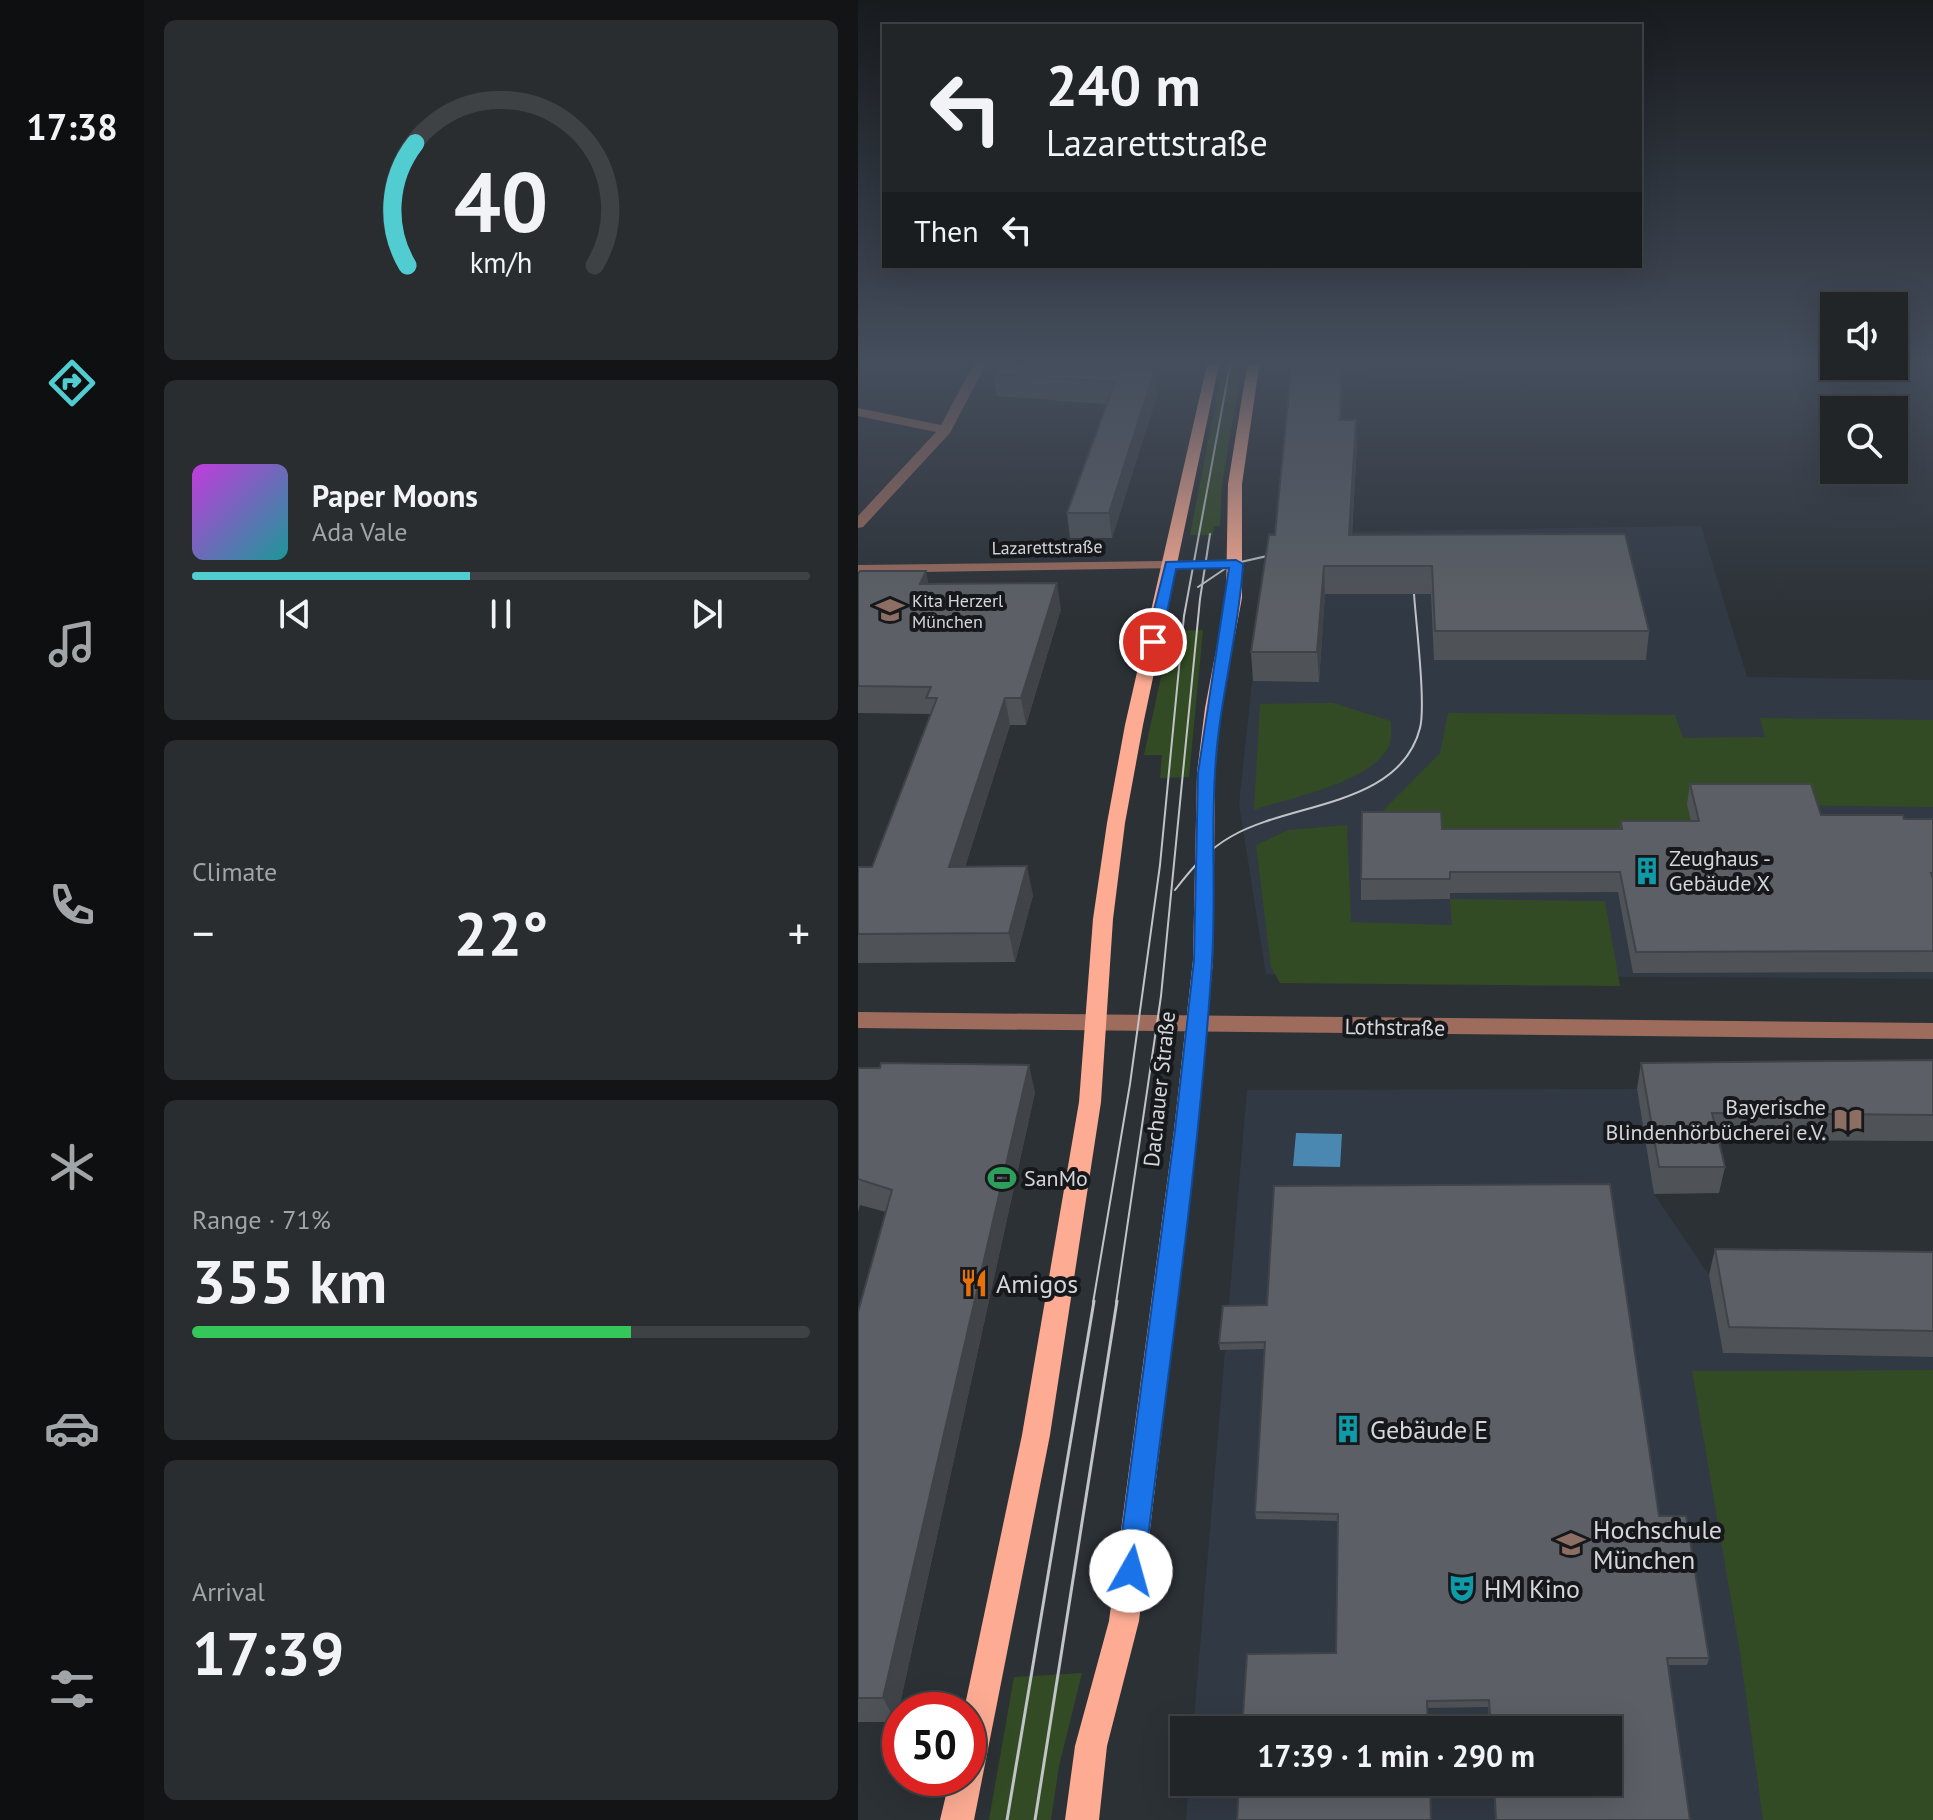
<!DOCTYPE html>
<html lang="en">
<head>
<meta charset="utf-8">
<style>
  body { margin:0; font-family:"PT Sans",sans-serif; background:#292d30; color:#f1f3f6; height:100vh; display:flex; flex-direction:column; font-size:30px; white-space:nowrap }
  * { box-sizing:border-box; margin:0 }
  p { font-size:26px; color:#a2a5a8 }
  .icon { flex:none; width:44px; height:44px; fill:none; stroke:currentColor; stroke-width:2; stroke-linecap:round; stroke-linejoin:round }
  .map { position:relative; flex:1; overflow:hidden }
  .panel { display:flex; flex-direction:column; gap:20px; padding:20px; background:#121416; width:714px }
  .panel>* { flex:none }
  .guide { position:absolute; left:24px; top:24px; width:760px; height:244px; border-radius:0px; box-shadow:0 8px 32px #0002,0 0 0 2px #3e4245; background:#212528; color:#f1f3f6; overflow:hidden }
  .fabs { position:absolute; left:962px; top:292px; display:grid; gap:16px }
  .fabs a { display:grid; place-items:center; width:88px; height:88px; border-radius:0px; background:#212528; box-shadow:0 8px 32px #0002,0 0 0 2px #3e4245; font-size:40px }
  .speed { position:absolute; left:24px; top:1692px; display:flex; gap:16px; font-size:40px; font-weight:700; text-align:center }
  .speed>* { display:grid; place-content:center; width:104px; height:104px; border-radius:50%; background:#212528; box-shadow:0 8px 32px #0002,0 0 0 2px #3e4245; line-height:1 }
  .speed .limit { border:12px solid #d22; background:#fff; color:#111 }
  .pin { position:absolute; display:grid; place-items:center; width:68px; height:68px; color:#fff; margin:-34px; border:4px solid #fff; border-radius:50%; box-shadow:0 2px 8px #0007 }
  .me { position:absolute; width:88px; margin:-44px; rotate:7deg; stroke-linejoin:round; filter:drop-shadow(0 0 6px #0008) }
  .turn { display:flex; align-items:center; gap:28px; height:168px; padding:0 32px; font-size:36px }
  .turn .icon { width:104px; height:104px; stroke-width:2.5 }
  .turn b { display:block; font-size:56px; line-height:68px }
  .then { display:flex; align-items:center; height:76px; padding:0 32px; background:#0003; gap:16px; font-size:30px }
  .big { font-size:60px; font-weight:700; line-height:1.1 }
  .panel .tile { flex:1; display:flex; flex-direction:column; justify-content:center; gap:12px; min-width:0; padding:0 28px; border-radius:12px; background:#292d30 }
  .panel .dial { align-items:center; gap:0 }
  .dial svg { height:208px; overflow:visible; fill:none; stroke:#3e4245; stroke-width:7; stroke-linecap:round; text-anchor:middle }
  .dial text { fill:#f1f3f6; stroke:none }
  .song { display:flex; align-items:center; gap:24px }
  .cover { width:96px; height:96px; border-radius:12px; background:linear-gradient(135deg,hsl(290 70% 55%),hsl(180 70% 35%)) }
  .played { height:8px; border-radius:4px; background:linear-gradient(90deg,#51ccd1 45%,#3e4245 45%) }
  .keys { display:flex; justify-content:space-around; direction:ltr }
  .heat { display:flex; justify-content:space-between; align-items:center; font-size:44px; direction:ltr }
  .charge { height:12px; border-radius:6px; background:linear-gradient(90deg,#34c759 71%,#3e4245 0) }
  .trip { position:absolute; left:312px; top:1716px; width:452px; height:80px; border-radius:0px; background:#212528; box-shadow:0 8px 32px #0002,0 0 0 2px #3e4245; font-weight:700; line-height:80px; text-align:center }
  main { display:flex; flex:1; min-height:0 }
  .tabs { display:flex; flex-direction:column; width:144px; justify-content:space-around; align-items:center; background:#0d0f10; color:#a2a5a8 }
  .tabs .icon { width:56px; height:56px }
  .tabs .on { color:#51ccd1 }
  .tabs b { font-size:36px; color:#f1f3f6 }
  .map>svg:first-child { display:block }
  .built { fill:#313944 }
  .green { fill:#334b24 }
  .water { fill:#4a88b2 }
  .lines { fill:none; stroke-linecap:round; stroke-linejoin:round }
  .minor { fill:#9d6c5d; fill-rule:evenodd }
  .major { fill:#fdac93; fill-rule:evenodd }
  .tram-far1 { stroke:#c0c4c7; stroke-width:2 }
  .tram { stroke:#c0c4c7; stroke-width:3 }
  .wall { fill:#4f5358 }
  .shaded-wall { fill:#404347 }
  .building { fill:#5c6066; stroke:#404347; stroke-width:2 }
  .route { fill:#1a73e8; stroke:#114b97; stroke-width:2 }
  .labels { text-anchor:middle; dominant-baseline:central; stroke-width:8; stroke-linejoin:round; paint-order:stroke }
  .far-street-label { font-size:18px; fill:#d4d7da; stroke:#16181b }
  .far-poi-label { font-size:18px; fill:#d4d7da; stroke:#16181b; text-anchor:start }
  .poi-label { font-size:22px; fill:#d4d7da; stroke:#16181b; text-anchor:start }
  .street-label { font-size:22px; fill:#d4d7da; stroke:#16181b }
  .near-poi-label { font-size:26px; fill:#d4d7da; stroke:#16181b; text-anchor:start }
</style>
</head>
<body>
<main>
<nav class="tabs">
<b>17:38</b>
<svg class="icon on" aria-label="directions" viewBox="0 0 24 24"><path d="M12 3l9 9-9 9-9-9zM9 14v-3h6M13 9l2 2-2 2"/></svg>
<svg class="icon" aria-label="music" viewBox="0 0 24 24"><path d="M9 18V5l10-2v13"/><circle cx="6" cy="18" r="3"/><circle cx="16" cy="16" r="3"/></svg>
<svg class="icon" aria-label="phone" viewBox="0 0 24 24"><path d="M5 4h4l2 5-3 2q2 4 5 5l2-3 5 2v4C11 20 4 13 5 4z"/></svg>
<svg class="icon" aria-label="climate" viewBox="0 0 24 24"><path d="M12 3v18M4 7l16 10M4 17L20 7"/></svg>
<svg class="icon" aria-label="car" viewBox="0 0 24 24"><path d="M5 17H2v-5l4-1 3-4h7l3 4 3 1v5h-3M9 17h6M6 11h13"/><circle cx="7" cy="17" r="2"/><circle cx="17" cy="17" r="2"/></svg>
<svg class="icon" aria-label="filters" viewBox="0 0 24 24"><path d="M4 7h16M4 17h16"/><circle cx="9" cy="7" r="2"/><circle cx="15" cy="17" r="2"/></svg>
</nav>
<section class="panel">
<div class="tile dial"><svg viewBox="0 0 100 80">
<path d="M14 69A42 42 0 1 1 86 69"/>
<path d="M14 69A42 42 0 0 1 17 22" stroke="#51ccd1"/>
<text x="50" y="56" font-size="32" font-weight="700">40</text>
<text x="50" y="72" font-size="11">km/h</text>
</svg></div>
<div class="tile">
<div class="song"><i class="cover"></i><div><b>Paper Moons</b><p>Ada Vale</p></div></div>
<div class="played"></div>
<div class="keys"><svg class="icon" aria-label="previous" viewBox="0 0 24 24"><path d="M18 5L8 12l10 7zM5 5v14"/></svg><svg class="icon" aria-label="pause" viewBox="0 0 24 24"><path d="M8 5v14M16 5v14"/></svg><svg class="icon" aria-label="next" viewBox="0 0 24 24"><path d="M6 5l10 7-10 7zM19 5v14"/></svg></div>
</div>
<div class="tile"><p>Climate</p>
<div class="heat"><a>−</a><b class="big">22°</b><a>+</a></div>
</div>
<div class="tile"><p>Range · 71%</p><b class="big">355 km</b><div class="charge"></div></div>
<div class="tile"><p>Arrival</p><b class="big">17:39</b></div>
</section>
<div class="map">
<svg width="1075" height="1820" viewBox="0 0 1075 1820">
  <rect width="100%" height="100%" fill="#2c3136"/>
  <g class="built">
    <path d="M 512,360 L 976,360 L 976,366 L 1036,366 L 1036,360 L 1075,360 L 1075,367 L 601,365 L 600,379 L 512,378 Z"/>
    <path d="M 843,526 L 889,677 L 1075,680 L 1075,979 L 408,974 L 381,804 L 410,533 Z"/>
    <path d="M 779,1089 L 796,1194 L 851,1275 L 865,1353 L 1075,1357 L 1075,1820 L 328,1820 L 331,1782 L 750,1782 L 750,1730 L 335,1730 L 389,1090 Z"/>
  </g>
  <g class="green">
    <path d="M 366,360 L 385,360 L 364,483 L 362,526 L 356,526 L 355,535 L 332,535 Z"/>
    <path d="M 345,630 L 331,777 L 302,778 L 304,755 L 286,755 L 313,631 Z"/>
    <path d="M 475,703 L 533,721 C 533,729 534,739 531,746 C 513,783 433,797 396,810 L 402,704 Z"/>
    <path d="M 590,713 L 817,715 L 825,738 L 907,737 L 902,718 L 1075,720 L 1075,807 L 830,804 L 839,846 L 504,832 L 582,753 Z"/>
    <path d="M 489,825 L 493,922 L 594,925 L 592,899 L 747,901 L 762,986 L 422,983 L 413,967 L 398,845 L 430,830 Z"/>
    <path d="M 1075,1370 L 1075,1820 L 905,1820 L 882,1652 L 834,1371 Z"/>
    <path d="M 224,1673 L 201,1766 L 193,1820 L 131,1820 L 156,1677 Z"/>
  </g>
  <path class="water" d="M 438,1133 L 484,1134 L 482,1167 L 435,1166 Z"/>
  <g class="lines">
    <g class="minor">
      <path d="M 118,360 L 130,360 L 92,433 L 5,527 L 0,528 L 0,516 L 78,432 L 0,416 L 0,408 L 83,425 Z"/>
      <path d="M 378,560 L 383,561 L 383,567 L 0,573 L 0,565 Z"/>
      <path d="M 0,1012 L 1075,1023 L 1075,1039 L 0,1028 Z"/>
    </g>
    <g class="major">
      <path d="M 350,360 L 362,360 L 285,725 L 267,823 L 255,919 L 243,1102 L 192,1435 L 116,1820 L 82,1820 L 92,1778 L 110,1778 L 110,1710 L 106,1710 L 164,1435 L 221,1102 L 235,919 L 249,823 L 267,725 Z"/>
      <path d="M 390,360 L 402,360 L 384,484 L 384,598 L 363,708 L 357,773 L 355,960 L 340,1130 L 281,1621 L 249,1746 L 241,1820 L 207,1820 L 217,1746 L 251,1621 L 316,1130 L 335,960 L 339,773 L 347,708 L 368,598 L 370,484 Z"/>
    </g>
    <g class="tram-far1">
      <path d="M 340,587 L 374,564 L 431,551"/>
      <path d="M 317,890 C 334,868 349,850 374,836 C 433,802 542,807 562,728 C 568,705 558,623 556,594"/>
      <path d="M 235,1303 L 272,1084 L 302,865 L 326,616 L 373,360"/>
      <path d="M 258,1303 L 303,996 L 342,599 L 352,534"/>
    </g>
    <g class="tram">
      <path d="M 149,1820 L 236,1301"/>
      <path d="M 177,1820 L 259,1301"/>
    </g>
  </g>
  <g class="wall">
    <path d="M 9,360 L 60,360 L 45,368 Z"/>
    <rect x="709" y="360" width="82" height="2"/>
    <rect x="907" y="360" width="69" height="2"/>
    <path d="M 288,371 L 296,372 L 299,395 L 254,538 L 212,538 L 209,513 L 248,404 L 139,396 L 135,374 Z"/>
    <path d="M 483,420 L 499,446 L 494,535 L 791,631 L 788,660 L 576,660 L 573,594 L 467,594 L 461,682 L 395,681 L 393,652 L 417,535 Z"/>
    <path d="M 0,574 L 70,583 L 203,609 L 168,725 L 152,725 L 107,867 L 175,895 L 157,962 L 0,963 L 0,867 L 14,867 L 72,716 L 72,714 L 0,713 Z"/>
    <path d="M 832,784 L 963,815 L 1046,819 L 1075,819 L 1075,972 L 775,973 L 760,892 L 592,893 L 592,899 L 503,900 L 503,879 L 584,829 L 762,829 L 763,821 L 833,821 L 829,804 Z"/>
    <path d="M 1075,1060 L 1075,1141 L 861,1140 L 867,1167 L 861,1193 L 796,1194 L 779,1089 L 783,1063 Z"/>
    <path d="M 0,1068 L 177,1092 L 38,1722 L 0,1722 L 0,1312 L 28,1212 L 2,1205 L 0,1212 Z"/>
    <path d="M 857,1249 L 1075,1252 L 1075,1357 L 865,1353 L 851,1275 Z"/>
    <path d="M 365,1306 L 801,1516 L 851,1658 L 849,1665 L 810,1665 L 832,1820 L 637,1820 L 635,1782 L 750,1782 L 750,1730 L 632,1730 L 630,1707 L 569,1708 L 480,1521 L 398,1519 L 397,1512 L 407,1349 L 362,1350 L 361,1343 Z"/>
  </g>
  <g class="shaded-wall">
    <path d="M 44,360 L 60,360 L 45,368 Z"/>
    <path d="M 275,360 L 297,360 L 270,392 L 267,370 Z"/>
    <path d="M 483,360 L 484,360 L 483,446 L 482,420 Z"/>
    <path d="M 296,372 L 299,395 L 254,538 L 251,513 Z"/>
    <path d="M 498,420 L 499,446 L 492,562 L 491,535 Z"/>
    <path d="M 466,566 L 467,594 L 461,682 L 459,652 Z"/>
    <path d="M 68,571 L 73,597 L 62,584 Z"/>
    <path d="M 199,583 L 203,609 L 168,725 L 163,698 Z"/>
    <path d="M 147,698 L 152,725 L 98,895 L 91,867 Z"/>
    <path d="M 169,866 L 175,895 L 157,962 L 151,933 Z"/>
    <path d="M 171,1065 L 177,1092 L 38,1722 L 25,1698 Z"/>
  </g>
  <g class="building">
    <path d="M 148,360 L 275,360 L 267,370 L 296,372 L 251,513 L 209,513 L 257,382 L 135,374 Z"/>
    <path d="M 434,360 L 483,360 L 482,420 L 498,420 L 491,535 L 767,534 L 791,631 L 577,631 L 574,566 L 466,566 L 459,652 L 393,652 L 411,535 L 417,535 Z"/>
    <path d="M 2,571 L 68,571 L 62,584 L 199,583 L 163,698 L 147,698 L 91,867 L 169,866 L 151,933 L 0,934 L 0,867 L 14,867 L 79,698 L 68,698 L 73,687 L 0,686 L 0,574 Z"/>
    <path d="M 832,784 L 953,784 L 963,815 L 1045,815 L 1046,819 L 1075,819 L 1075,873 L 1073,873 L 1075,879 L 1075,951 L 778,952 L 762,872 L 592,872 L 592,879 L 503,879 L 504,812 L 583,812 L 584,829 L 764,829 L 763,821 L 841,821 Z"/>
    <path d="M 1075,1060 L 1075,1115 L 854,1113 L 867,1167 L 801,1167 L 783,1063 Z"/>
    <path d="M 23,1063 L 171,1065 L 25,1698 L 0,1698 L 0,1312 L 34,1190 L 0,1179 L 0,1068 L 22,1068 Z"/>
    <path d="M 752,1184 L 801,1516 L 828,1516 L 851,1658 L 809,1658 L 832,1820 L 638,1820 L 636,1782 L 750,1782 L 750,1730 L 633,1730 L 631,1700 L 569,1701 L 570,1730 L 384,1730 L 389,1654 L 478,1653 L 480,1514 L 397,1512 L 407,1342 L 361,1343 L 365,1306 L 409,1305 L 416,1186 Z"/>
    <path d="M 857,1249 L 1075,1252 L 1075,1331 L 871,1327 Z"/>
    <path d="M 381,1782 L 572,1782 L 573,1820 L 379,1820 Z"/>
  </g>
  <linearGradient id="sky" x2="0" y2="1"><stop stop-color="#181b1e"/><stop offset="0.59" stop-color="#454e5d"/><stop offset="1" stop-color="#454e5d" stop-opacity="0"/></linearGradient>
  <rect width="1075" height="615" fill="url(#sky)"/>
  <path class="route" d="M 378,560 L 385,564 C 381,635 360,703 357,774 C 353,836 358,899 354,962 C 341,1165 310,1368 286,1571 L 282,1580 L 273,1584 L 263,1580 L 259,1571 L 317,1130 L 336,960 L 340,773 L 371,568 L 318,569 L 303,642 L 295,646 L 288,642 L 308,562 Z"/>
  <defs>
    <symbol id="school-bare" viewBox="-9 -9 18 18"><path d="M0-5L7-2L0 1L-7-2ZM-4 1L0 2.5L4 1V4Q0 6-4 4Z" fill="#8d6e63" stroke="#16181b" stroke-width="2.5" paint-order="stroke"/></symbol>
    <symbol id="building-bare" viewBox="-9 -9 18 18"><path d="M-4-6H4V6H1V3H-1V6H-4ZM-2.5-4.3h1.7v1.8h-1.7ZM.8-4.3h1.7v1.8H.8ZM-2.5-1h1.7V.8h-1.7ZM.8-1h1.7V.8H.8Z" fill="#0f9aa8" stroke="#16181b" stroke-width="2.5" paint-order="stroke"/></symbol>
    <symbol id="library-bare" viewBox="-9 -9 18 18"><path d="M-6-4Q-3-5.5-.7-3.5V5Q-3 3-6 4ZM6-4Q3-5.5 .7-3.5V5Q3 3 6 4Z" fill="#8d6e63" stroke="#16181b" stroke-width="2.5" paint-order="stroke"/></symbol>
    <symbol id="stadium-bare" viewBox="-9 -9 18 18"><path d="M0-5a6.5 5 0 1 0 0 10a6.5 5 0 1 0 0-10ZM-3.5-1.8h7v3.6h-7Z" fill="#2e9e5b" stroke="#16181b" stroke-width="2.5" paint-order="stroke"/></symbol>
    <symbol id="restaurant-bare" viewBox="-9 -9 18 18"><path d="M-5-6h1v4h1v-4h1v4h1v-4h1v5L-1.5 .5V6h-2V.5L-5-1ZM5-6V6H3V1.5H1.5Q1.5-4 5-6Z" fill="#e8710a" stroke="#16181b" stroke-width="2.5" paint-order="stroke"/></symbol>
    <symbol id="university-bare" viewBox="-9 -9 18 18"><path d="M0-5L7-2L0 1L-7-2ZM-4 1L0 2.5L4 1V4Q0 6-4 4Z" fill="#8d6e63" stroke="#16181b" stroke-width="2.5" paint-order="stroke"/></symbol>
    <symbol id="theatre-bare" viewBox="-9 -9 18 18"><path d="M-5-5.5Q0-4 5-5.5V0Q5 5 0 6Q-5 5-5 0ZM-3.3-2.5H-1v1.5H-3.3ZM1-2.5H3.3v1.5H1ZM-2.8 1Q0 5.5 2.8 1Z" fill="#0f9aa8" stroke="#16181b" stroke-width="2.5" paint-order="stroke"/></symbol>
  </defs>
  <g fill-rule="evenodd">
    <use href="#school-bare" x="12" y="590" width="40" height="40"/>
    <use href="#building-bare" x="769" y="851" width="40" height="40"/>
    <use href="#library-bare" x="970" y="1100" width="40" height="40"/>
    <use href="#stadium-bare" x="124" y="1158" width="40" height="40"/>
    <use href="#restaurant-bare" x="96" y="1263" width="40" height="40"/>
    <use href="#building-bare" x="470" y="1409" width="40" height="40"/>
    <use href="#university-bare" x="693" y="1524" width="40" height="40"/>
    <use href="#theatre-bare" x="584" y="1568" width="40" height="40"/>
  </g>
  <g class="labels">
    <g class="far-street-label">
      <text transform="translate(189 547) rotate(-1)">Lazarettstraße</text>
    </g>
    <g class="far-poi-label">
      <text x="54" y="600">Kita Herzerl<tspan x="54" dy="21">München</tspan></text>
    </g>
    <g class="poi-label">
      <text x="811" y="858">Zeughaus -<tspan x="811" dy="25">Gebäude X</tspan></text>
      <text x="968" y="1107" text-anchor="end">Bayerische<tspan x="968" dy="25">Blindenhörbücherei e.V.</tspan></text>
      <text x="166" y="1178">SanMo</text>
    </g>
    <g class="street-label">
      <text transform="translate(537 1027) rotate(1)">Lothstraße</text>
      <text transform="translate(301 1089) rotate(-84)">Dachauer Straße</text>
    </g>
    <g class="near-poi-label">
      <text x="138" y="1283">Amigos</text>
      <text x="512" y="1429">Gebäude E</text>
      <text x="735" y="1529">Hochschule<tspan x="735" dy="30">München</tspan></text>
      <text x="626" y="1588">HM Kino</text>
    </g>
  </g>
</svg>
<div class="fabs">
<a><svg class="icon" aria-label="sound" viewBox="0 0 24 24"><path d="M4 9h4l5-4v14l-5-4H4zM17 9q2 3 0 6"/></svg></a>
<a><svg class="icon" aria-label="search" viewBox="0 0 24 24"><circle cx="10" cy="10" r="6"/><path d="M15 15l6 6"/></svg></a>
</div>
<div class="speed"><div class="limit">50</div></div>
<div class="pin" style="left:295px;top:642px;background:#d93025"><svg class="icon" aria-label="arrive" viewBox="0 0 24 24"><path d="M6 21V4h12l-3 4 3 4H6"/></svg></div>
<svg class="me" style="left:273px;top:1571px" viewBox="-20 -20 40 40"><circle r="19" fill="#fff"/><path d="M0-13L10 11 0 6-10 11z" fill="#1a73e8"/></svg>
<div class="trip">17:39 · 1 min · 290 m</div>
<div class="guide">
<div class="turn"><svg class="icon" aria-label="left" viewBox="0 0 24 24"><path d="M17 20v-9H6M10 6l-5 5 5 5"/></svg><div><b>240 m</b>Lazarettstraße</div></div>
<div class="then">Then<svg class="icon" aria-label="left" viewBox="0 0 24 24"><path d="M17 20v-9H6M10 6l-5 5 5 5"/></svg></div>
</div>
</div>
</main>
</body>
</html>
